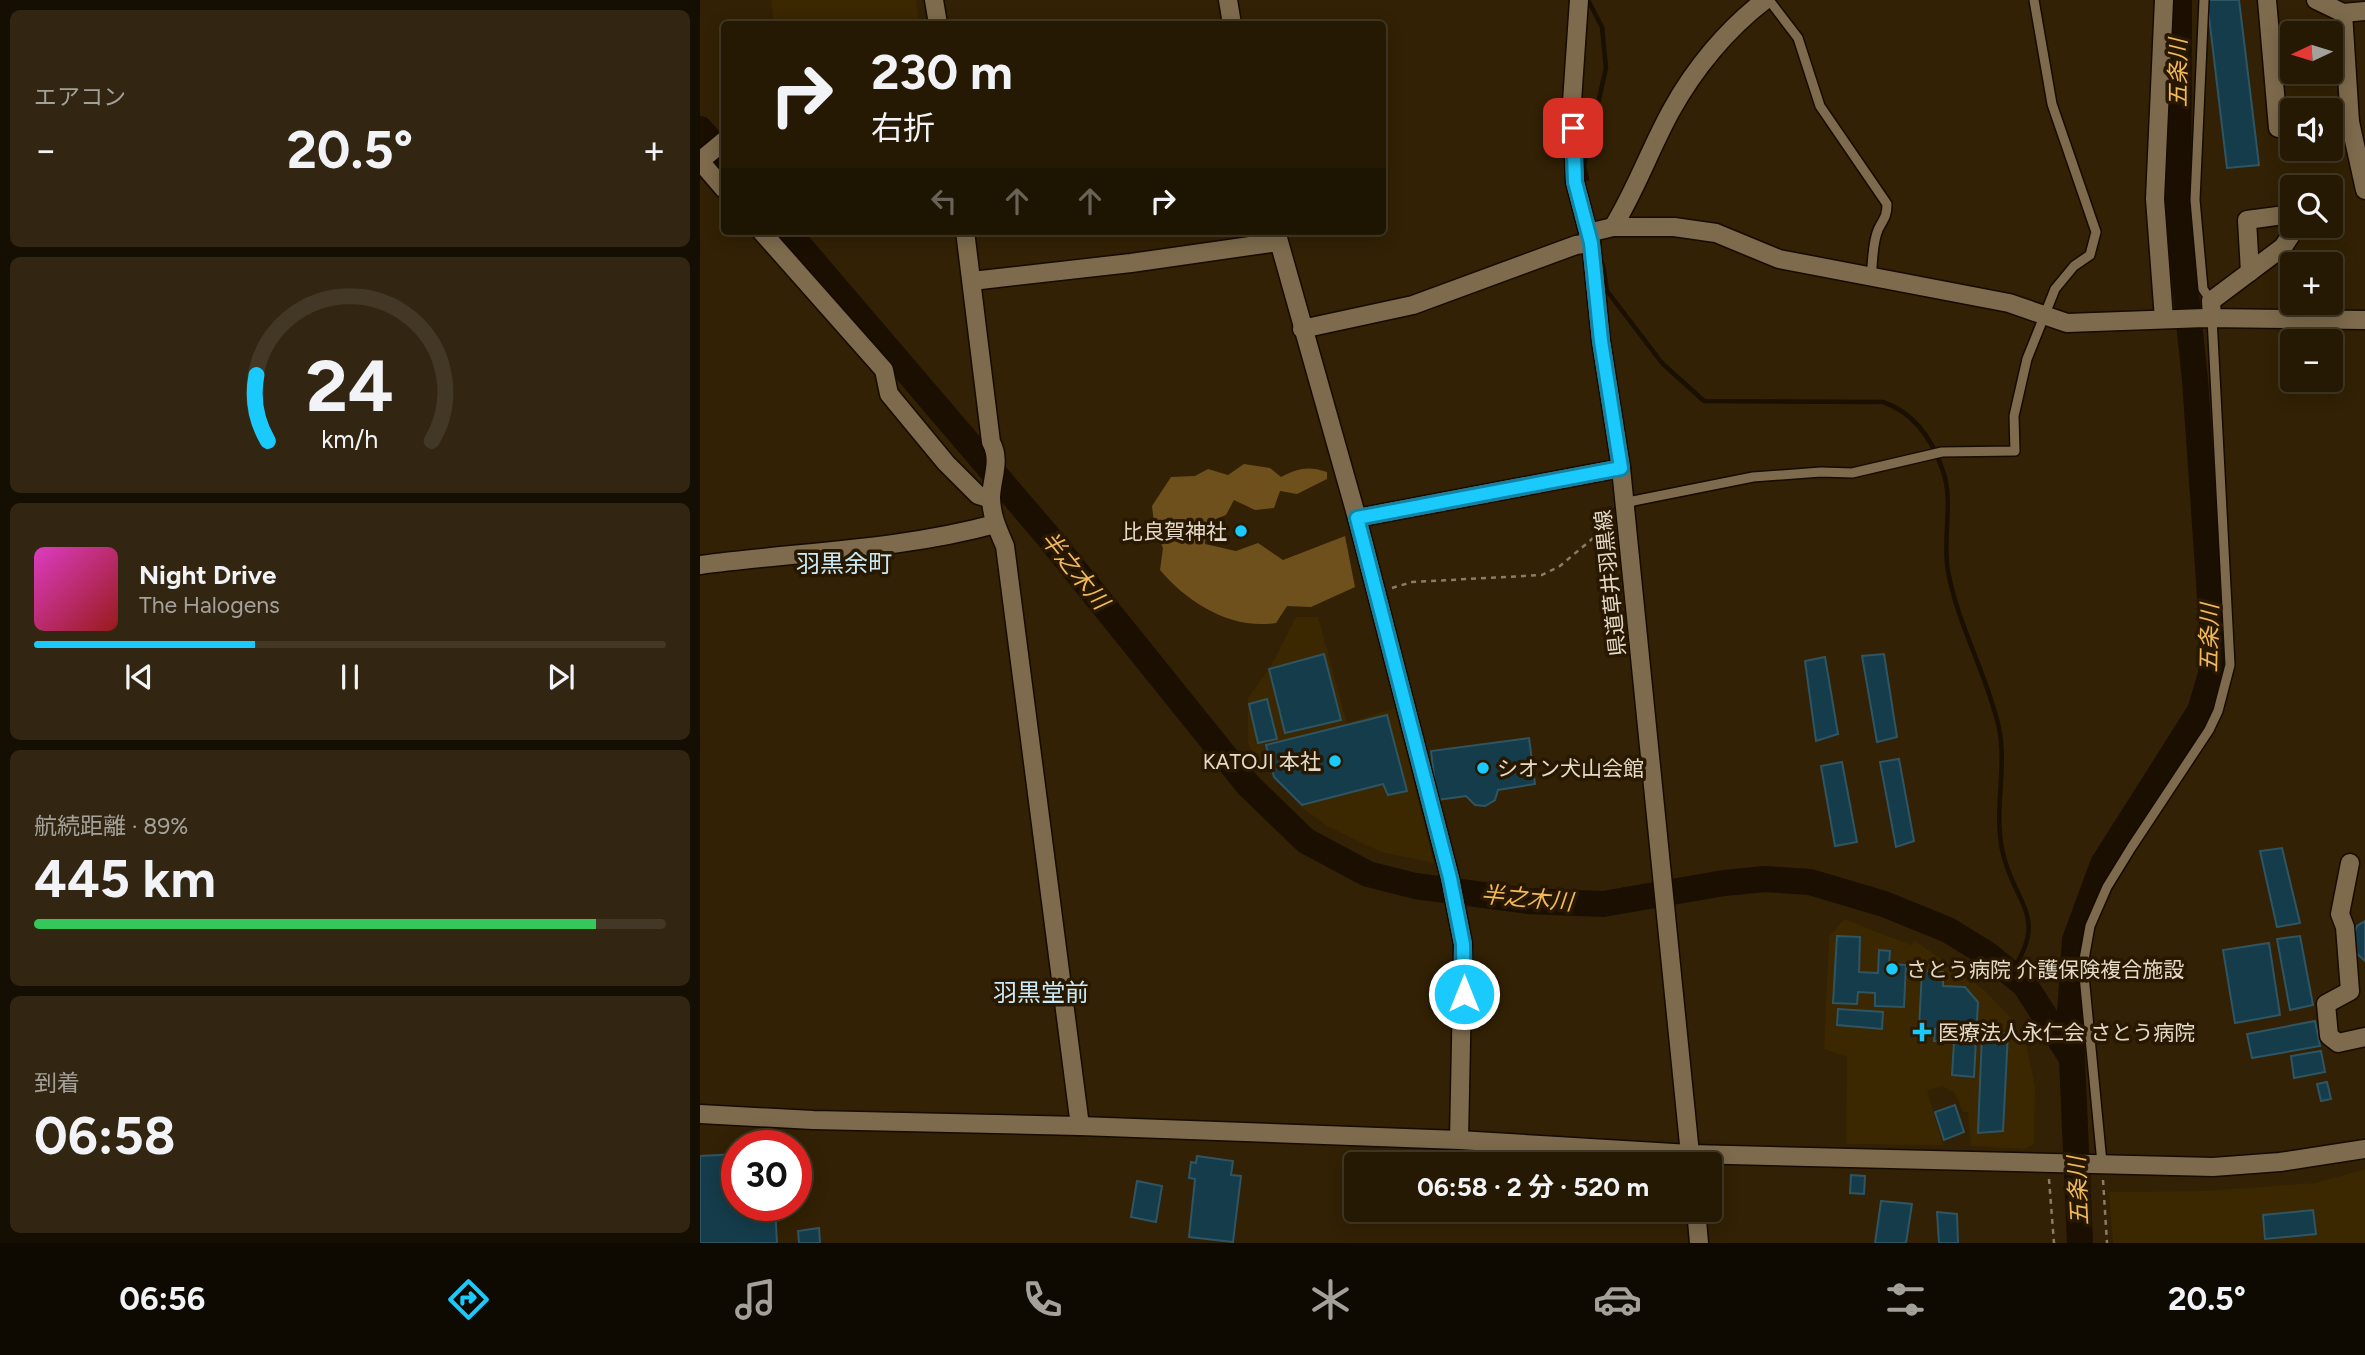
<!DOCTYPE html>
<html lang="ja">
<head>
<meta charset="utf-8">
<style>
  body { margin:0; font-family:Figtree,"Noto Sans JP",sans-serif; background:#322612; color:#f1f3f6; height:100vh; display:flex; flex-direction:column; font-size:26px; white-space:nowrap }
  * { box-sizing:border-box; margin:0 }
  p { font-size:23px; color:#a4a09a }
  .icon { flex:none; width:38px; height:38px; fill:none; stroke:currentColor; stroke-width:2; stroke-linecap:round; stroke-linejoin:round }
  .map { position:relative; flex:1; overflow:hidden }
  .sheet { display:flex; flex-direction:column; gap:10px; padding:10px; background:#150e02; width:700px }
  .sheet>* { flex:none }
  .banner { position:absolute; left:21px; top:21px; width:665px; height:214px; border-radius:7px; box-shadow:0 4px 18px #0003,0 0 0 2px #423825; background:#261903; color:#f1f3f6; overflow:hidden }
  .needle { width:46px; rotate:266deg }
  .buttons { position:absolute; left:1580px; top:21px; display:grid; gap:14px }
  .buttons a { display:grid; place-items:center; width:63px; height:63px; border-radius:7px; background:#261903; box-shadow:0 4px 18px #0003,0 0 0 2px #423825; font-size:35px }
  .speed { position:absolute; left:21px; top:1130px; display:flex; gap:14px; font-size:35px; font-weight:700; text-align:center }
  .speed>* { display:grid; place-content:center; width:91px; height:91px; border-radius:50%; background:#261903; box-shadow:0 4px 18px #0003,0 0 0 2px #423825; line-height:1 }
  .speed .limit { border:10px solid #d22; background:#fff; color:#111 }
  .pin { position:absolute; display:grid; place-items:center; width:60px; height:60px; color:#fff; margin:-30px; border-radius:14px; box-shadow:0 4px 10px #0006 }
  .me { position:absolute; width:77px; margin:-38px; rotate:0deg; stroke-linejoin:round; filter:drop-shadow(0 0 5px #0008) }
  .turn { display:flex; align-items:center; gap:24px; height:147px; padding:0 35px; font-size:32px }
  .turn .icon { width:91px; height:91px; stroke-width:2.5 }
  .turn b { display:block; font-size:49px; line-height:60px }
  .lanes { display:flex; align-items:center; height:66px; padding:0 35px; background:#0003; justify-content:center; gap:35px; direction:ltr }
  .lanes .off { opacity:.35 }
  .big { font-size:52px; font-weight:700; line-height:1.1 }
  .sheet .widget { flex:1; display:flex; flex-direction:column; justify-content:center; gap:10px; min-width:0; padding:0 24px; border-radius:10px; background:#322612 }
  .sheet .dial { align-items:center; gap:0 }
  .dial svg { height:182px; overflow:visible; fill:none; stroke:#423825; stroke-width:7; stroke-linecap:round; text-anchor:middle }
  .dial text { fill:#f1f3f6; stroke:none }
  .song { display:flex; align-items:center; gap:21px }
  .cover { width:84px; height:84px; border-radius:10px; background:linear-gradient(135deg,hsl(310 70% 55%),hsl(0 70% 35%)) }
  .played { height:7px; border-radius:4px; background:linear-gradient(90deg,#1bcafc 35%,#423825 35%) }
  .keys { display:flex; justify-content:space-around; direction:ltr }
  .heat { display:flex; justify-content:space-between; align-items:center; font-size:38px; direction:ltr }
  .charge { height:10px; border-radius:5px; background:linear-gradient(90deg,#34c759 89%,#423825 0) }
  .trip { position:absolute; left:644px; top:1152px; width:378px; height:70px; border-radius:7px; background:#261903; box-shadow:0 4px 18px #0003,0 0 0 2px #423825; font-weight:700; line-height:70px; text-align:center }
  .menu { display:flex; height:112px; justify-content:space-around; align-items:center; background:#0f0a01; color:#a4a09a }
  .menu .icon { width:49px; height:49px }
  .menu .active { color:#1bcafc }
  .menu b { font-size:32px; color:#f1f3f6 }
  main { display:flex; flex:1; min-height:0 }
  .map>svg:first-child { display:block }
  .built { fill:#3b2700 }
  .forest { fill:#6e501c }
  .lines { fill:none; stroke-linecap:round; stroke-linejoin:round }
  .stream { stroke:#1a0f00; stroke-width:4.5 }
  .river { stroke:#1a0f00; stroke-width:26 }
  .building { fill:#153c4a; stroke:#2f5563; stroke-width:2 }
  .service-casing { stroke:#170b00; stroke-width:12 }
  .minor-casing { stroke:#170b00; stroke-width:21 }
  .tertiary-casing { stroke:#170b00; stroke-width:21 }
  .secondary-casing { stroke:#170b00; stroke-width:21 }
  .path { stroke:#8a7c66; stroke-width:2.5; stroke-dasharray:5 5; stroke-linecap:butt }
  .service { stroke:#7e6b4d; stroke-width:9 }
  .minor { stroke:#7e6b4d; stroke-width:18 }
  .tertiary { stroke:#7e6b4d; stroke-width:18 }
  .secondary { stroke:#7e6b4d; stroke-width:18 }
  .route-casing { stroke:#1283a4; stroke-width:18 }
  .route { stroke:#1bcafc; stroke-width:12 }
  .poi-dot { fill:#1bcafc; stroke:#281800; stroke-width:2.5 }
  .labels { text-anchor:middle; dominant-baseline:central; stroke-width:7; stroke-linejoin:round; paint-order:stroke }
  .poi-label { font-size:21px; fill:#e5daca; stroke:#281800; text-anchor:start }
  .street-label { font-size:21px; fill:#e5daca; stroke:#281800 }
  .water-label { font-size:23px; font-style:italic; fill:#f1b95b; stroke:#281800 }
  .quarter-label { font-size:24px; fill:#c9eaf8; stroke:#281800 }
</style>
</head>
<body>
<main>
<section class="sheet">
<div class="widget"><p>エアコン</p>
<div class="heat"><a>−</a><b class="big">20.5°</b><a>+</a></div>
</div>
<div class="widget dial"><svg viewBox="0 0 100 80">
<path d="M14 69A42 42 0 1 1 86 69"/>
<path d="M14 69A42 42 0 0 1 9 40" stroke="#1bcafc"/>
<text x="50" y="56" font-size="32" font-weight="700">24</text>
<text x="50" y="72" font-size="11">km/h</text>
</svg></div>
<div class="widget">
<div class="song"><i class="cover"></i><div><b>Night Drive</b><p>The Halogens</p></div></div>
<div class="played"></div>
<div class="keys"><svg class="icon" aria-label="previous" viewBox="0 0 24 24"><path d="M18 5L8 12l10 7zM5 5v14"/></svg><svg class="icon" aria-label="pause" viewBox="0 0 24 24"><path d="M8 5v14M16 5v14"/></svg><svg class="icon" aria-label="next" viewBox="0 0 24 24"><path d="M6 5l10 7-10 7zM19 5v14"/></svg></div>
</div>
<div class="widget"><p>航続距離 · 89%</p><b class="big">445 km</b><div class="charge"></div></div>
<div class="widget"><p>到着</p><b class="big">06:58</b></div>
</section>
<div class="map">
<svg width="1665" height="1243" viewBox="0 0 1665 1243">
  <rect width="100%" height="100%" fill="#322104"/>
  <g class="built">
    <path d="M 71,0 L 216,0 L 219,24 L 74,24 Z"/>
    <path d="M 596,617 L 618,617 L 647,723 L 695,708 L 734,863 L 681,852 L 627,826 L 604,809 L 557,761 L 548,743 L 548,698 L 572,664 Z"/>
    <path d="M 1144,919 L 1211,945 L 1214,940 L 1284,990 L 1312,1019 L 1326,1044 L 1335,1086 L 1334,1144 L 1325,1149 L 1271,1146 L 1268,1112 L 1263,1112 L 1255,1093 L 1242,1086 L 1227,1090 L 1243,1145 L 1146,1144 L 1147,1057 L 1124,1049 L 1129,937 Z"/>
    <path d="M 1665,1169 L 1665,1243 L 1413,1243 L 1409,1192 L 1504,1191 L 1615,1183 Z"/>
  </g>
  <path class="forest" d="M 544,464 L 570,468 L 581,477 C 599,468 608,466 627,472 L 627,479 L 597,494 L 580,491 L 574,508 L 555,510 L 534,500 L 526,515 L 506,523 L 505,544 L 536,551 L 558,543 L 583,560 L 645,536 L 655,587 L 611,607 L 587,606 L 576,623 C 531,630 488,603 460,570 L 463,548 L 455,531 L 452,506 L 471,477 L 495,476 L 508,469 L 528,475 Z"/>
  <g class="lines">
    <g class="stream">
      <path d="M 887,179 L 884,166 L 906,68 L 902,27 L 888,0"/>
      <path d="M 903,265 L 907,291 L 962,363 L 1004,401 L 1183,402 C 1215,413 1233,441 1243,471 C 1254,503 1242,538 1248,571 C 1258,626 1287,674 1299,728 C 1307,768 1294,809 1302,849 C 1312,903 1351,915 1311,972"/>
    </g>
    <g class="river">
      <path d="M 0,129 L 24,157"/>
      <path d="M 87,231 L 346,534 L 549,786 L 606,841 L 668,874 L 715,886 L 828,901 L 903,904 L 1024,883 L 1065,879 L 1110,882 L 1184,904 L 1248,930 L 1287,954 L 1325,985 L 1371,1057"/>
      <path d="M 1380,1243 L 1370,1012 L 1375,940 L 1403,864 L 1500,711 L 1511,674 L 1512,625 L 1495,380 L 1478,216 L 1479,0"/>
    </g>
  </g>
  <g class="building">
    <path d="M 1507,0 L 1539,0 L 1559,165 L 1527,168 Z"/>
    <path d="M 624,654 L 641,720 L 585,733 L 569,669 Z"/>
    <path d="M 1184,654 L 1197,737 L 1177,742 L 1162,656 Z"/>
    <path d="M 1125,657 L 1138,734 L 1116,741 L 1105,661 Z"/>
    <path d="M 567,699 L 577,739 L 558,743 L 549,704 Z"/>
    <path d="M 687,715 L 707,791 L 688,795 L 683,784 L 602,805 L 574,777 L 566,745 Z"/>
    <path d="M 829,738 L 835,784 L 798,790 L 795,800 L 785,806 L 775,805 L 766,796 L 737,800 L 731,751 Z"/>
    <path d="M 1199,759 L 1214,841 L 1196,847 L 1180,762 Z"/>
    <path d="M 1142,762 L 1157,842 L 1135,846 L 1121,766 Z"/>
    <path d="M 1582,848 L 1600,923 L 1577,927 L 1560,851 Z"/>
    <path d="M 1665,921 L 1665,961 L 1655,952 L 1652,938 L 1657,926 Z"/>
    <path d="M 1137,936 L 1160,937 L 1159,972 L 1178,973 L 1179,950 L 1190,951 L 1189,964 L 1206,965 L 1204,1007 L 1175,1006 L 1175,993 L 1158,992 L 1157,1004 L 1133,1003 Z"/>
    <path d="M 1600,936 L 1613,1005 L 1590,1010 L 1577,939 Z"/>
    <path d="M 1569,943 L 1580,1015 L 1535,1023 L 1523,950 Z"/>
    <path d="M 1222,971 L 1243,972 L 1243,986 L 1265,987 L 1278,1002 L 1274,1077 L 1252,1075 L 1254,1042 L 1234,1041 L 1235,1029 L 1219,1028 Z"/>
    <path d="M 1138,1009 L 1183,1012 L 1182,1029 L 1137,1025 Z"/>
    <path d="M 1615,1021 L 1620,1046 L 1552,1058 L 1547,1034 Z"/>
    <path d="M 1308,1033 L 1303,1131 L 1278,1133 L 1282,1034 Z"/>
    <path d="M 1621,1051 L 1625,1072 L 1594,1078 L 1591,1056 Z"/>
    <path d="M 1627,1082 L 1631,1099 L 1621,1101 L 1617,1084 Z"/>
    <path d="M 1255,1105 L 1264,1132 L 1244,1140 L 1235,1112 Z"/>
    <path d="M 37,1154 L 37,1206 L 75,1206 L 77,1243 L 0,1243 L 0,1156 Z"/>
    <path d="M 497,1156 L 533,1161 L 531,1175 L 541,1176 L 533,1242 L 489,1237 L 495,1179 L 489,1178 L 491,1162 L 496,1163 Z"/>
    <path d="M 1151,1175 L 1165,1176 L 1164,1194 L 1150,1193 Z"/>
    <path d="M 437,1181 L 462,1186 L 456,1222 L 431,1217 Z"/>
    <path d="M 1181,1201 L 1212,1204 L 1206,1243 L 1175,1243 Z"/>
    <path d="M 1613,1210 L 1616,1234 L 1565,1239 L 1563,1215 Z"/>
    <path d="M 1237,1212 L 1257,1214 L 1258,1243 L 1239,1243 Z"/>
    <path d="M 119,1228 L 120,1243 L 99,1243 L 98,1231 Z"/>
  </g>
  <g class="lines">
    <defs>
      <g id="service">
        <path d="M 1069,0 L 1098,38 L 1120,106 L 1187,204 C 1187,218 1183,219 1178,230 C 1172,244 1173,263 1171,277"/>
        <path d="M 1504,0 L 1495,200 L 1503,289 L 1511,301"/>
        <path d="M 925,508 L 933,501 L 1053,477 L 1121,472 L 1152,473 L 1242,452 L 1315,451 L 1314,416 L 1327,359 L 1355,289 L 1374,266 L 1390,255 L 1396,232 L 1352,104 L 1334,0"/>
        <path d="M 1402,1163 L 1383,965 L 1390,926 L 1407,887 L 1431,848 L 1509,730 L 1518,711 L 1530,665 L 1512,318"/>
      </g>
      <g id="minor">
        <path d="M 234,0 L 238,24"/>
        <path d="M 528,0 L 532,24"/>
        <path d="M 1567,0 L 1578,128 L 1592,127"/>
        <path d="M 1616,0 L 1643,13 L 1650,122 L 1665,190"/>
        <path d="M 1643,13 L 1665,11"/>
        <path d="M 1631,123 L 1650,122"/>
        <path d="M 0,161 L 24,189"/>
        <path d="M 0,161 L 24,141"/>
        <path d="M 913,227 C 936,190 950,149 971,111 C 994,69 1027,29 1065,0"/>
        <path d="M 61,231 L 184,370 L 189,394 L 246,463 L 278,495 L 291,499"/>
        <path d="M 265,231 L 291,442 C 301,460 292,477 291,497 C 291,515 298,530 305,546 L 380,1126"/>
        <path d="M 576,231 L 657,518 L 750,878 L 763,944 L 759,1140"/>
        <path d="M 888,233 L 913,227 L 974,227 L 1016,233 L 1079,259 L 1309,303 L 1367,323 L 1505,318 L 1665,320"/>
        <path d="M 1550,272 L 1547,220 L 1592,214"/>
        <path d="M 272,281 L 431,263 L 578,242"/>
        <path d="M 1512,318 L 1511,301 L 1583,247 L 1597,226"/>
        <path d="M 1464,319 L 1455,199 L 1464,0"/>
        <path d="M 602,329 L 713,305 L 876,245 L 891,243"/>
        <path d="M 657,518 L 921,468"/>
        <path d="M 0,565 C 97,552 200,550 295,524"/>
        <path d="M 1650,863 L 1640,914 L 1645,927 L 1650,991 L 1626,1004 L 1629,1036 L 1638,1043 L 1665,1037"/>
      </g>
      <path id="tertiary" d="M 0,1114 L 113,1120 L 380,1126 L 759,1140 L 990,1154 L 1513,1167 L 1580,1162 L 1665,1149"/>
      <g id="secondary">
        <path d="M 879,0 L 872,102 L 875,182 L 891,243 L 901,341 L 921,468 L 991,1164"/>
        <path d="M 996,1209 L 999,1243"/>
      </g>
    </defs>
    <use href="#service" class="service-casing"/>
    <use href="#minor" class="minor-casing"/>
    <use href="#tertiary" class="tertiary-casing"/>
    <use href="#secondary" class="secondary-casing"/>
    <g class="path">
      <path d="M 692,588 L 712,582 L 842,575 L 860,566 L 911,523"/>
      <path d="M 1349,1179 L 1354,1243"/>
      <path d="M 1403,1180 L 1407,1243"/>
    </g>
    <use href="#service" class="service"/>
    <use href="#minor" class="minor"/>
    <use href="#tertiary" class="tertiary"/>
    <use href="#secondary" class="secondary"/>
  </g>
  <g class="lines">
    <defs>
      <path id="route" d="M 764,994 L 763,944 L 750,878 L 657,518 L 921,468 L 901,341 L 891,243 L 875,182 L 873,128"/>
    </defs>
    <use href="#route" class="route-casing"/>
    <use href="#route" class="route"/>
  </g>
  <g class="poi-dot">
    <circle cx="541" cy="531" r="7"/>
    <circle cx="635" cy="761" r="7"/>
    <circle cx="783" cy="768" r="7"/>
    <circle cx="1192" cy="969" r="7"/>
    <path d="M1218.5 1021.5h7v7h7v7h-7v7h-7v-7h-7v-7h7z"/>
  </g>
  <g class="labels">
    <g class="poi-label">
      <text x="527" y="531" text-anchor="end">比良賀神社</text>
      <text x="621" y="761" text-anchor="end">KATOJI 本社</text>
      <text x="797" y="768">シオン犬山会館</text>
      <text x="1206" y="969">さとう病院 介護保険複合施設</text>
      <text x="1238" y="1032">医療法人永仁会 さとう病院</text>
    </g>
    <g class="street-label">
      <text transform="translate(910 583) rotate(-96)">県道草井羽黒線</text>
    </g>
    <g class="water-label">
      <text transform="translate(1478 73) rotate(-90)">五条川</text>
      <text transform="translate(375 570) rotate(51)">半之木川</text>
      <text transform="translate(1509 638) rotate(-89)">五条川</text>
      <text transform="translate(827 898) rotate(5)">半之木川</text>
      <text transform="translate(1378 1191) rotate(-93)">五条川</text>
    </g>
    <g class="quarter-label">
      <text x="144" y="563">羽黒余町</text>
      <text x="341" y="992">羽黒堂前</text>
    </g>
  </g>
</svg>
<div class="buttons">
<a><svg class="needle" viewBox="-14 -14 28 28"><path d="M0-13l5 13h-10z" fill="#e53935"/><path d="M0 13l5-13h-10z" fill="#a4a09a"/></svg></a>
<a><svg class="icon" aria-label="sound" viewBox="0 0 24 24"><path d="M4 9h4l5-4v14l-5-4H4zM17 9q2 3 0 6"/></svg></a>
<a><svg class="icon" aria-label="search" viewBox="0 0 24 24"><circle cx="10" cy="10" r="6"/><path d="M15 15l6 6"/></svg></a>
<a>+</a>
<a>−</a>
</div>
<div class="speed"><div class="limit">30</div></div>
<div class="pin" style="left:873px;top:128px;background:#d93025"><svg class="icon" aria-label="arrive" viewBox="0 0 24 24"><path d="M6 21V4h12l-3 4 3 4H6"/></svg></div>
<svg class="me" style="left:764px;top:994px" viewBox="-20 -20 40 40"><circle r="17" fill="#1bcafc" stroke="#fff" stroke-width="3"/><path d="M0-11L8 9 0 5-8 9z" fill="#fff"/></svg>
<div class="trip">06:58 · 2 分 · 520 m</div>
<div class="banner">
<div class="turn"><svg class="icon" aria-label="right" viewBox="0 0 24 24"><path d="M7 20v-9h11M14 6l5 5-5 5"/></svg><div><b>230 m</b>右折</div></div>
<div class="lanes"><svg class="icon off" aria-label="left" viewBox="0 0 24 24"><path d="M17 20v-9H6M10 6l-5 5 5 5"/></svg><svg class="icon off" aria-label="ahead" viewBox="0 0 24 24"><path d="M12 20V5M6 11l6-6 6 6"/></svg><svg class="icon off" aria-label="ahead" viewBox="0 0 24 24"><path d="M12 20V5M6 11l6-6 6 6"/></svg><svg class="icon" aria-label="right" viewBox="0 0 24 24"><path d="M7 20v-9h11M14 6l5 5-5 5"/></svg></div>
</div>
</div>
</main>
<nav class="menu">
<b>06:56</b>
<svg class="icon active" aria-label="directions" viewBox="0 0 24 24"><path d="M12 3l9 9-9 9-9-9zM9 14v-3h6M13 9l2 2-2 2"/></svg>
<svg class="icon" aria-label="music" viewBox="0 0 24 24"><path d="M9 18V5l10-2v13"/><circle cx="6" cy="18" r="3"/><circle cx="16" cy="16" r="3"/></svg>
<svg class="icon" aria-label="phone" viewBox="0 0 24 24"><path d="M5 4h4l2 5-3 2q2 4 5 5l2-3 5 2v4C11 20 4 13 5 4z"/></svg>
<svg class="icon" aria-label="climate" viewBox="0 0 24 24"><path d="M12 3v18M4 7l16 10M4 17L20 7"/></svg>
<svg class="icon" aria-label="car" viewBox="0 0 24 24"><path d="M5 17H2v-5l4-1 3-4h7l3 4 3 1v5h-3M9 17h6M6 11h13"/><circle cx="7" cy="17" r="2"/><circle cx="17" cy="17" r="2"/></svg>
<svg class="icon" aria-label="filters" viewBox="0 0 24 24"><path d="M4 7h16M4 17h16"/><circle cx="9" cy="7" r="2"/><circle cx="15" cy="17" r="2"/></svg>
<b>20.5°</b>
</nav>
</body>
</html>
